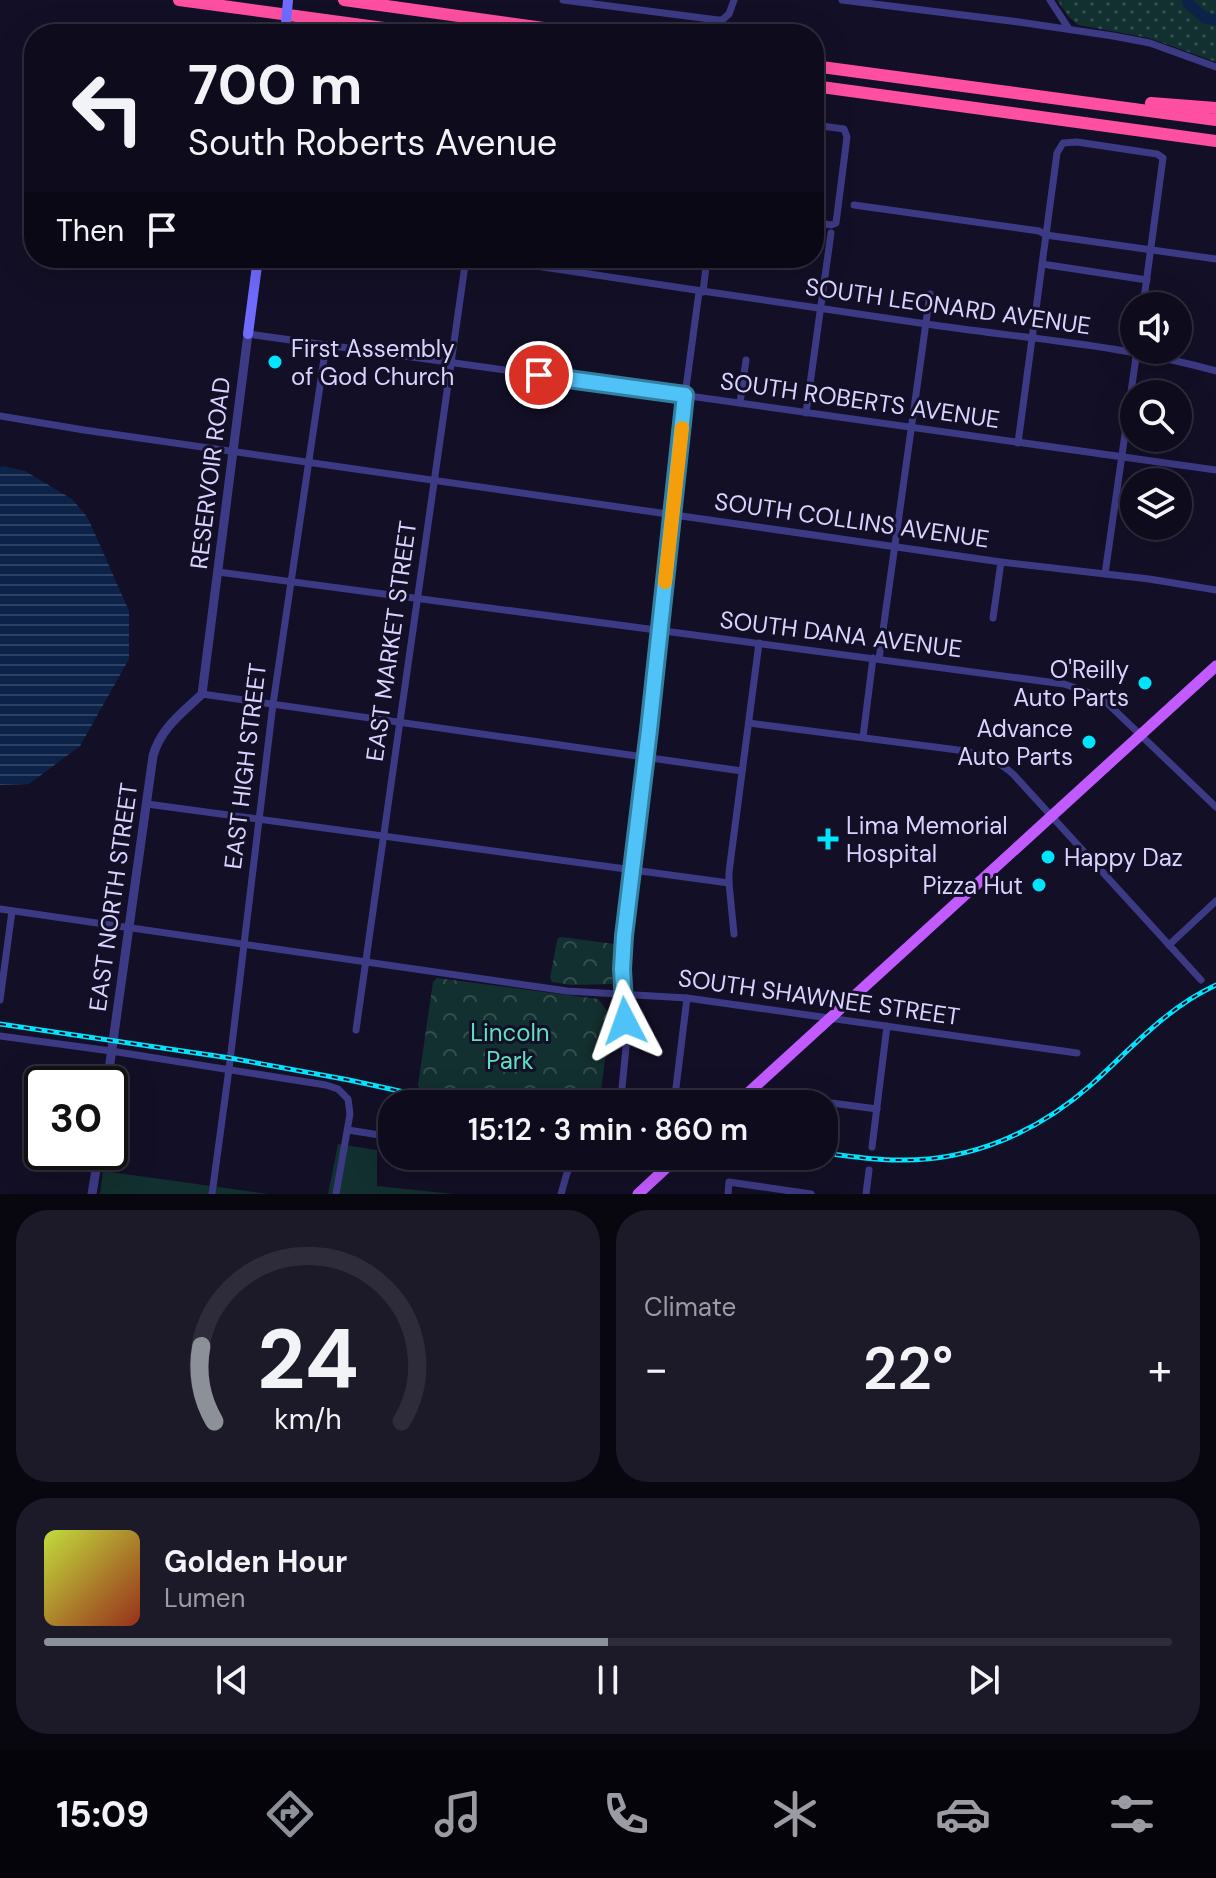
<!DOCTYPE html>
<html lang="en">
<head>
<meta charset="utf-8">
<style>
  body { margin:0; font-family:"DM Sans",sans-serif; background:#1c1929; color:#f1f3f6; height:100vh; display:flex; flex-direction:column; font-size:30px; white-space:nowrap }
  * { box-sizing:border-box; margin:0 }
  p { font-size:26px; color:#9b9ba3 }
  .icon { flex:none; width:44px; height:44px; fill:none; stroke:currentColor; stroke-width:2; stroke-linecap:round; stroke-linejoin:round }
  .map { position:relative; height:1194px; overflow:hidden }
  .panel { display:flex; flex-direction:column; gap:16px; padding:16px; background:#08060f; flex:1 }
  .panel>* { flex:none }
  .guide { position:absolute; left:24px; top:24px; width:800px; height:244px; border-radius:32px; box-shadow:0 8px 32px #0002,0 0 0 2px #2e2b3b; background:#0e0b1c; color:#f1f3f6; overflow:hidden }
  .controls { position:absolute; left:1120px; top:292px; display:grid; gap:16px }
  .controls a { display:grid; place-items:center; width:72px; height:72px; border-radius:50%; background:#0e0b1c; box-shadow:0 8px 32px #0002,0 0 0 2px #2e2b3b; font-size:40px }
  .speed { position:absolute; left:24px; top:1066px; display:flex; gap:16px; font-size:40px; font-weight:700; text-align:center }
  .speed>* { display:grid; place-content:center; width:104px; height:104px; border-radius:50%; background:#0e0b1c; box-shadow:0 8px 32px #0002,0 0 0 2px #2e2b3b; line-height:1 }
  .speed .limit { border:4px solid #111; border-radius:12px; background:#fff; color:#111 }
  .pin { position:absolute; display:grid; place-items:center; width:68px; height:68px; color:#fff; margin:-34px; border:4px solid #fff; border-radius:50%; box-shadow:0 2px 8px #0007 }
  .me { position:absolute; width:88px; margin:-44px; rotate:356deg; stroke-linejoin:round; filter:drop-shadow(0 0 6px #0008) }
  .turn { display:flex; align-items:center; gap:28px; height:168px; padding:0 32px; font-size:36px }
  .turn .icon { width:104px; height:104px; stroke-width:2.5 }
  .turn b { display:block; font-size:56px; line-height:68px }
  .then { display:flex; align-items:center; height:76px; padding:0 32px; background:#0003; gap:16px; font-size:30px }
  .big { font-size:60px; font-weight:600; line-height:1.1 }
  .panel .card { flex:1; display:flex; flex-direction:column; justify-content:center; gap:12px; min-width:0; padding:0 28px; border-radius:32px; background:#1c1929 }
  .panel .dial { align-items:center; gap:0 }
  .dial svg { height:208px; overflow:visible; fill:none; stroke:#2e2b3b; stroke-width:7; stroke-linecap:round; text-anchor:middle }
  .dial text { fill:#f1f3f6; stroke:none }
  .song { display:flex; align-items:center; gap:24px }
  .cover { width:96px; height:96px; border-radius:12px; background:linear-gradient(135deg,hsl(70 70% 55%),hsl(10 70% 35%)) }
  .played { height:8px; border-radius:4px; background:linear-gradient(90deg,#8c9099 50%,#2e2b3b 50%) }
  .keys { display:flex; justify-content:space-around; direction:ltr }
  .heat { display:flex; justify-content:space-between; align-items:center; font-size:44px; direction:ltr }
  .panel .tiles { flex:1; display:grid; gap:16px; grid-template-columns:1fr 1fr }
  .card:last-child { grid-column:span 2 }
  .trip { position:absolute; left:378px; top:1090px; width:460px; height:80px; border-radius:32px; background:#0e0b1c; box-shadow:0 8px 32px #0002,0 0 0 2px #2e2b3b; font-weight:600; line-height:80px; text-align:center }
  .tabs { display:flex; height:128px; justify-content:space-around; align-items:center; background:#06040b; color:#9b9ba3 }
  .tabs .icon { width:56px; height:56px }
  .tabs .selected { color:#8c9099 }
  .tabs b { font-size:36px; color:#f1f3f6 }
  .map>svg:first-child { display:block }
  .grass { fill:url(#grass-dots) }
  .park { fill:url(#park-crowns) }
  .garden { fill:#12302f }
  .water { fill:url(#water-rules) }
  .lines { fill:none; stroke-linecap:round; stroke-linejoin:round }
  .river { stroke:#0c2248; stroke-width:11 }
  .minor { stroke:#3d3a85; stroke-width:7 }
  .tertiary { stroke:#3d3a85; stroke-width:9 }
  .secondary { stroke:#6f6bff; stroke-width:10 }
  .primary { stroke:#c25bff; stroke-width:11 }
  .motorway { stroke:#ff4fa3; stroke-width:12 }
  .rail-casing { stroke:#00e5ff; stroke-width:5 }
  .rail { stroke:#130f26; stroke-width:2; stroke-dasharray:6; stroke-linecap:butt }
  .secondary-bridge { stroke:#6f6bff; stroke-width:10 }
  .route-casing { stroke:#337fa1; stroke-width:20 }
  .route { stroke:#4fc3f7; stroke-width:14 }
  .slow { stroke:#f59e0b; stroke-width:14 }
  .poi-dot { fill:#00e5ff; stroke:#130f26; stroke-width:3 }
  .labels { text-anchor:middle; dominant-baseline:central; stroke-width:6; stroke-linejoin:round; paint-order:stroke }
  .street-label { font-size:24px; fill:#d9d4ff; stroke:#130f26 }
  .poi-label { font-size:24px; fill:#d9d4ff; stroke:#130f26; text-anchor:start }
  .park-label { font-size:24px; fill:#5fe0c0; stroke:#130f26 }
</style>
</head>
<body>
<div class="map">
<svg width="1216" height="1194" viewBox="0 0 1216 1194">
  <defs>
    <pattern id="grass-dots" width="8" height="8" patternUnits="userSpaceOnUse" patternTransform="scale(2)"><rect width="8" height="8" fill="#12302f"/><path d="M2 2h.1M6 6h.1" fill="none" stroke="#344d4e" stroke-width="1.8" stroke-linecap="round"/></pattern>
    <pattern id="park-crowns" width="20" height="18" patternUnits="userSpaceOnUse" patternTransform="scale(2)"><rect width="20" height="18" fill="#12302f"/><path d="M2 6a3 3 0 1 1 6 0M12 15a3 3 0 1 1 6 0" fill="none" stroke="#344d4e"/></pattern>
    <pattern id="water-rules" width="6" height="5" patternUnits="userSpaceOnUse" patternTransform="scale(2)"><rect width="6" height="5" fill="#0c2248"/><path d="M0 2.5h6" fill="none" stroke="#2f4163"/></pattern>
  </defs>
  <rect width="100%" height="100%" fill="#130f26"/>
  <path class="grass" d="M 1057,0 L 1216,0 L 1216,62 L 1149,38 L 1078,25 L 1068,16 Z"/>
  <g class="park">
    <path d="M 562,937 L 614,944 L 612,984 L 571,985 L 552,982 L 550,978 L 557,941 L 558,938 Z"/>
    <path d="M 437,978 L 598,999 L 611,1016 L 599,1104 L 510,1104 L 420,1091 L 418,1085 L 433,982 Z"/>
  </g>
  <g class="garden">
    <path d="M 338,1144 L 377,1150 L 377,1186 L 454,1194 L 328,1194 Z"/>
    <path d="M 103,1171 L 268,1194 L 100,1194 Z"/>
  </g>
  <path class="water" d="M 3,466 L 25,471 L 72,499 L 88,518 L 129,611 L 129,659 L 80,746 L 29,784 L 0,785 L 0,467 Z"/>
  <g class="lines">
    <path class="river" d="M 1188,0 L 1188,3 L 1205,18 L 1216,20"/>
    <g class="minor">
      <path d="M 563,0 L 718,20 L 722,20 L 729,14 L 734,0"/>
      <path d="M 842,0 L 1019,22 L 1113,36 L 1150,43 L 1216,67"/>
      <path d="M 1050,0 L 1069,29"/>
      <path d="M 814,125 L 844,129 L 847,137 L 836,223 L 831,225 L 814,222"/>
      <path d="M 854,205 L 1039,231 L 1046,235 L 1216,259"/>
      <path d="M 483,258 C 635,281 788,304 940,326 C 1032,339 1127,346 1216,371"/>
      <path d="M 1042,264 L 1147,280"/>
      <path d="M 703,292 L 707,258"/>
      <path d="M 248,334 L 1216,470"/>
      <path d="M 740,403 L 746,360"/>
      <path d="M 806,413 L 831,233"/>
      <path d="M 0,416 L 84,430 L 1001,562 L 1149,579 L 1216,590"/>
      <path d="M 1018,443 L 1057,153 L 1063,143 L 1077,142 L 1157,154 L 1163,158 L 1143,306"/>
      <path d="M 218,572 L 1064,684 L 1087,692 L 1106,702 L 1216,807"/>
      <path d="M 1105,574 L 1137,350"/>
      <path d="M 993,618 L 1001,562"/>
      <path d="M 879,659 L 930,294"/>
      <path d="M 202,694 L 742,771"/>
      <path d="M 749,723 L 958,750 C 980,753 996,759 1013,774 L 1201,980"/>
      <path d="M 863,737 L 873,658"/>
      <path d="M 147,804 L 729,883"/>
      <path d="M 0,909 L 567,991 L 687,998 L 1077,1053"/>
      <path d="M 734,934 L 729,883 L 729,872 L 759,643"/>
      <path d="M 1169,945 L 1216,901"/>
      <path d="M 0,1000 L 12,911"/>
      <path d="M 356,1030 L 466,258"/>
      <path d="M 0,1036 L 111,1051 L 326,1085 L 338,1089 L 348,1099 L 350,1114 L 336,1194"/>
      <path d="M 749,1092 L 877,1109"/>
      <path d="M 618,1104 L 622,1088 L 627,1037 L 623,995 L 624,936 L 646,758 L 685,395 L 699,292"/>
      <path d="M 674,1104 L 687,998"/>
      <path d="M 348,1130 L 392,1137"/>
      <path d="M 872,1147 L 887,1026"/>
      <path d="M 555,1156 L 570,1165"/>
      <path d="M 212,1194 L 229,1069 L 273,704 L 326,345"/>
      <path d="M 561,1194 L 567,1173 L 577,1156"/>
      <path d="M 728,1194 L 729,1182 L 811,1194"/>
      <path d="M 866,1194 L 869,1170"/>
    </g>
    <g class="tertiary">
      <path d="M 107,1084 L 153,756 C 160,729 182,713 202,694 L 248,334"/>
      <path d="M 92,1194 L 99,1152"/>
    </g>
    <path class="secondary" d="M 248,334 L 258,258"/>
    <g class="primary">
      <path d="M 736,1104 L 1216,666"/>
      <path d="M 638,1194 L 679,1156"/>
    </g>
    <g class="motorway">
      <path d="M 179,0 L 428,34"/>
      <path d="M 344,0 L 587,34"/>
      <path d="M 814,66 L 1216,120"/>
      <path d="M 814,86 L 1216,141"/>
      <path d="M 1151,103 L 1216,108"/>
    </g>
    <defs>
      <g id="rail">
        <path d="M 0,1024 L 230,1058 L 349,1080 L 459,1104"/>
        <path d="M 824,1153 C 848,1156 873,1160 897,1160 C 970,1162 1038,1132 1092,1084 C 1132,1048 1166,1008 1216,985"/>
      </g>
    </defs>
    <use href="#rail" class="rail-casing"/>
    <use href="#rail" class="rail"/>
    <path class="secondary-bridge" d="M 285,34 L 288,0"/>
  </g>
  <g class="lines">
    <defs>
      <path id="route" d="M 539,375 L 685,395 L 649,730 L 624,936 L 622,969 L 625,1021"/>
    </defs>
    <use href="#route" class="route-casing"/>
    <use href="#route" class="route"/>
    <path class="slow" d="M 665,582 L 682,428"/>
  </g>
  <g class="poi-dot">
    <circle cx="275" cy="362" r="8"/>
    <circle cx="1145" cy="683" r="8"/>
    <circle cx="1089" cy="742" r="8"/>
    <path d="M824 827h8v8h8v8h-8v8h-8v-8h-8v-8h8z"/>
    <circle cx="1048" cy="857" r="8"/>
    <circle cx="1039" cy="885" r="8"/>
  </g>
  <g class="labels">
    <g class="street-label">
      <text transform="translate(948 306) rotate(8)">SOUTH LEONARD AVENUE</text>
      <text transform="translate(860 400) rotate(8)">SOUTH ROBERTS AVENUE</text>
      <text transform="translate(210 473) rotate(-83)">RESERVOIR ROAD</text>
      <text transform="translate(852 520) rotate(8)">SOUTH COLLINS AVENUE</text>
      <text transform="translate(841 634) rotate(7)">SOUTH DANA AVENUE</text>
      <text transform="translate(391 641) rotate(-82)">EAST MARKET STREET</text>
      <text transform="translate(245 766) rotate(-83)">EAST HIGH STREET</text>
      <text transform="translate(113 897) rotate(-82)">EAST NORTH STREET</text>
      <text transform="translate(819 997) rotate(8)">SOUTH SHAWNEE STREET</text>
    </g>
    <g class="poi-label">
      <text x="291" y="348">First Assembly<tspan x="291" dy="28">of God Church</tspan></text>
      <text x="1129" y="669" text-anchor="end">O'Reilly<tspan x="1129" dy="28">Auto Parts</tspan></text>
      <text x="1073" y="728" text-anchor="end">Advance<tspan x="1073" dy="28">Auto Parts</tspan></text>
      <text x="846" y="825">Lima Memorial<tspan x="846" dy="28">Hospital</tspan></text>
      <text x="1064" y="857">Happy Daz</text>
      <text x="1023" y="885" text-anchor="end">Pizza Hut</text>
    </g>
    <g class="park-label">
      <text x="510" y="1032">Lincoln<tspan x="510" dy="28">Park</tspan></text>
    </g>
  </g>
</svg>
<div class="controls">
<a><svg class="icon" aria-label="sound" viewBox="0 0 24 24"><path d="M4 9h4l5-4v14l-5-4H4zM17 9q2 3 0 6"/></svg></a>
<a><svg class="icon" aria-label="search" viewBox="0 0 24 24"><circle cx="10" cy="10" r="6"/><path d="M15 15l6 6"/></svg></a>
<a><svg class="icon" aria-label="layers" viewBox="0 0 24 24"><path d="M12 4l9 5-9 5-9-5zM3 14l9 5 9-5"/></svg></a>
</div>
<div class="speed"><div class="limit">30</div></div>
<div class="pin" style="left:539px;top:375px;background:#d93025"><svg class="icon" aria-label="arrive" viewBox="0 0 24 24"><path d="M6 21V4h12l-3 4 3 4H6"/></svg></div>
<svg class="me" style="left:625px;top:1021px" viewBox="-20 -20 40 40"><path d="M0-17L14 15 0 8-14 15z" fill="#4fc3f7" stroke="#fff" stroke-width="4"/></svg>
<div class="trip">15:12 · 3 min · 860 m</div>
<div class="guide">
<div class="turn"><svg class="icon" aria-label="left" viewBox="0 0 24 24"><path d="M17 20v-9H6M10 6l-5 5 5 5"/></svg><div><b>700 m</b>South Roberts Avenue</div></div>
<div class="then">Then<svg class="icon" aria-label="arrive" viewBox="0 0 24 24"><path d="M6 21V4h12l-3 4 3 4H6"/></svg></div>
</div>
</div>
<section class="panel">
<div class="tiles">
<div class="card dial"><svg viewBox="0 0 100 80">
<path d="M14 69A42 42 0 1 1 86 69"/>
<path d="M14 69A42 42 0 0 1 9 40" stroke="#8c9099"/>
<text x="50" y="56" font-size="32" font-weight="700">24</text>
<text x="50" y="72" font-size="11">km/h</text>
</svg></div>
<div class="card"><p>Climate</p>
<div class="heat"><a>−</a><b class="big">22°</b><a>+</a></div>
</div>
<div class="card">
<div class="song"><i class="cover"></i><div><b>Golden Hour</b><p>Lumen</p></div></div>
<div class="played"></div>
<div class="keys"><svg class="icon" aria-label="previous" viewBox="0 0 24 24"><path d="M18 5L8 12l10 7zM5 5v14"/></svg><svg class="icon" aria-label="pause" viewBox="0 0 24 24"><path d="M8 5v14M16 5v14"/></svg><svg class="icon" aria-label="next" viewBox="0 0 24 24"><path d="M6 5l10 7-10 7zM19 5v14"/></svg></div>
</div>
</div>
</section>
<nav class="tabs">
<b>15:09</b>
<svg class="icon selected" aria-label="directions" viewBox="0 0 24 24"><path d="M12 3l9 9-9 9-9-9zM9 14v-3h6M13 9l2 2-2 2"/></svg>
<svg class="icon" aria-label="music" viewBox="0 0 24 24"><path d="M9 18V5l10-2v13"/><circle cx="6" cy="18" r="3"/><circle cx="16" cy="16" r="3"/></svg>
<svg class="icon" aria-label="phone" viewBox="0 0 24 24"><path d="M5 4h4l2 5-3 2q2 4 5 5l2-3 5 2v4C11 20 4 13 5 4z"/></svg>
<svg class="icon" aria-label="climate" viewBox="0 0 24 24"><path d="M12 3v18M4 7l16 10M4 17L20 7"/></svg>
<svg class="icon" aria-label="car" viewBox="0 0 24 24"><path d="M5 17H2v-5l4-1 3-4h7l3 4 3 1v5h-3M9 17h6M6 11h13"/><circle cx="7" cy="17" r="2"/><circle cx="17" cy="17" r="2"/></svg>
<svg class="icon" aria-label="filters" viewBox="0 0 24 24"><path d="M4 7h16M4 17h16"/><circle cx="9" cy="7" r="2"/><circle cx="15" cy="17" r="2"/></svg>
</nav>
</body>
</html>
